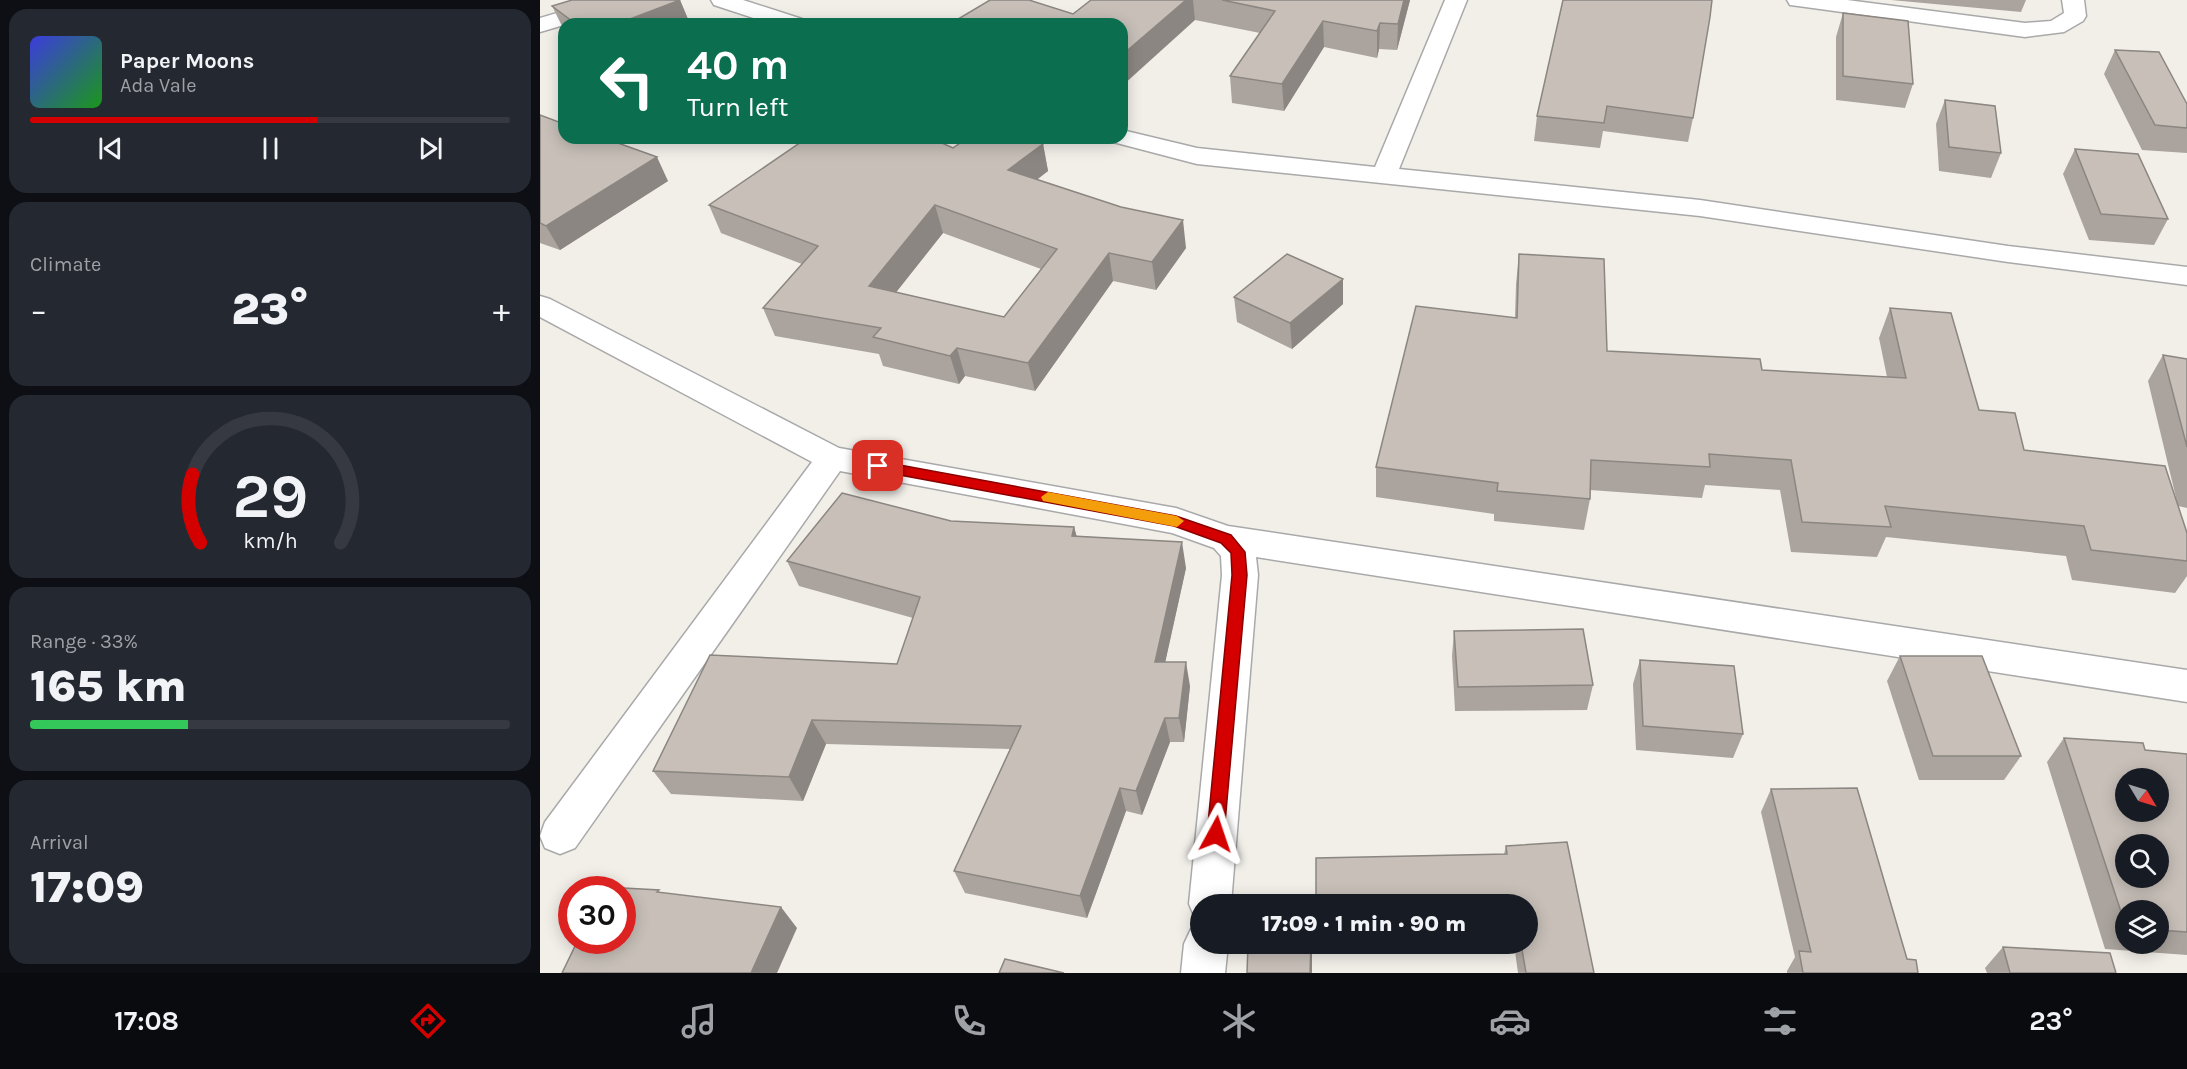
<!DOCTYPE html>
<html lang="en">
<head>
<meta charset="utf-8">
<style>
  body { margin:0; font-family:Karla,sans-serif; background:#242831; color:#f1f3f6; height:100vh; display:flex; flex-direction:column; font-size:22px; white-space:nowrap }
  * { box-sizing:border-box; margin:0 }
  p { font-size:20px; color:#9ea1a6 }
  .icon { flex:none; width:33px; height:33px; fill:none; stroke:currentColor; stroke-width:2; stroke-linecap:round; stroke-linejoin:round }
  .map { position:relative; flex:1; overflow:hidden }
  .side { display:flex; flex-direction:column; gap:9px; padding:9px; background:#0d0f14; width:540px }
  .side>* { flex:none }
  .guide { position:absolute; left:18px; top:18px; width:570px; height:126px; border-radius:18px; box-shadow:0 3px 15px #0003; background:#0b6e4f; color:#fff; overflow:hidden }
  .needle { width:39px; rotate:128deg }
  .tools { position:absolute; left:1575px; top:768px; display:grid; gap:12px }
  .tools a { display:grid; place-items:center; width:54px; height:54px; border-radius:50%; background:#171b24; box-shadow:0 3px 15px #0003; font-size:30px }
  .speed { position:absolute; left:18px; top:876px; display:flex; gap:12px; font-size:30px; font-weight:700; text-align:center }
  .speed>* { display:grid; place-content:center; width:78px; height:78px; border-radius:50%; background:#171b24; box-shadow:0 3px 15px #0003; line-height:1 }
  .speed .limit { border:9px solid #d22; background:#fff; color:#111 }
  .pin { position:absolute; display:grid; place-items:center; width:51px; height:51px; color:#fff; margin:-26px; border-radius:12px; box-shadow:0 3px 9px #0006 }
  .me { position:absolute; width:66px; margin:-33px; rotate:5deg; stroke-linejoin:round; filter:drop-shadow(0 0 4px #0008) }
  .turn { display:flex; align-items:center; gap:21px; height:126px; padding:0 30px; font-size:27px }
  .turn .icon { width:78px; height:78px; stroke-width:2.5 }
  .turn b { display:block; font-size:42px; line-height:51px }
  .big { font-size:45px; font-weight:800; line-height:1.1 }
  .side .card { flex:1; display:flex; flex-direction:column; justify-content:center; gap:9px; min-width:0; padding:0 21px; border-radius:18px; background:#242831 }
  .side .dial { align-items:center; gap:0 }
  .dial svg { height:156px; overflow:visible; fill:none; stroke:#363941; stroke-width:7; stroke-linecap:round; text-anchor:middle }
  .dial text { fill:#f1f3f6; stroke:none }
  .song { display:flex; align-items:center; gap:18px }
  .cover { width:72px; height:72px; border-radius:9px; background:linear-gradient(135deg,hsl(240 70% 55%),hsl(120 70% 35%)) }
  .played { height:6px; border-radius:3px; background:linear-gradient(90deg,#d40000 60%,#363941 60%) }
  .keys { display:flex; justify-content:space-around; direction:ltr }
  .heat { display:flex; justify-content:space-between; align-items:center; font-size:33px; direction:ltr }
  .charge { height:9px; border-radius:4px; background:linear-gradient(90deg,#34c759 33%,#363941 0) }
  .trip { position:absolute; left:650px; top:894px; width:348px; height:60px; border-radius:30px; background:#171b24; box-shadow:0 3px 15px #0003; font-weight:800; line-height:60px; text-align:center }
  .menu { display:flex; height:96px; justify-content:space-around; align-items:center; background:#090b0e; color:#9ea1a6 }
  .menu .icon { width:42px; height:42px }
  .menu .on { color:#d40000 }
  .menu b { font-size:27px; color:#f1f3f6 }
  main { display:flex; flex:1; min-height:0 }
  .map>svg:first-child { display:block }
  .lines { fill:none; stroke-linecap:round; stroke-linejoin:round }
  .street-casing { stroke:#a9a9a9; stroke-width:3 }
  .street { fill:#fff; fill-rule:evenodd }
  .wall { fill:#aba49e; fill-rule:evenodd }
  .shaded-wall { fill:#8b8681 }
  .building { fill:#c7bfb8; stroke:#8b8681; stroke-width:1.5; fill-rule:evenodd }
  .route { fill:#d40000; stroke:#8a0000; stroke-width:1.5 }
  .slow { fill:#f59e0b }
</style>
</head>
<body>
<main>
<section class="side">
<div class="card">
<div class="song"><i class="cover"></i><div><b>Paper Moons</b><p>Ada Vale</p></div></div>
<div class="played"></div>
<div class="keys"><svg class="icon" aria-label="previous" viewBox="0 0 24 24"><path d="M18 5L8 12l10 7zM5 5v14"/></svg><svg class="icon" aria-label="pause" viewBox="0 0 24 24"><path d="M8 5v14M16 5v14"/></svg><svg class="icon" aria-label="next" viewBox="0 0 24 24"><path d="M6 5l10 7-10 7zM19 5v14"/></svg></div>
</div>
<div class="card"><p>Climate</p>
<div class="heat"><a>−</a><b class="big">23°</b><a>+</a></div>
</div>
<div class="card dial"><svg viewBox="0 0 100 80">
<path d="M14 69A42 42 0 1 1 86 69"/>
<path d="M14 69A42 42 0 0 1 10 34" stroke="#d40000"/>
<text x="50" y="56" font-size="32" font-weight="700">29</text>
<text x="50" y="72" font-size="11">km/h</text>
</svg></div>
<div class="card"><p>Range · 33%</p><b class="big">165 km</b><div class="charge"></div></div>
<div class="card"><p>Arrival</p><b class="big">17:09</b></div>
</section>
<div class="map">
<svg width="1647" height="973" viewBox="0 0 1647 973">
  <rect width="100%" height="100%" fill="#f2efe9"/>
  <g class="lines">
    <defs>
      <g id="street">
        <path d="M 61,0 L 95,0 L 92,5 L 0,32 L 0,18 Z"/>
        <path d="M 171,0 L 203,0 L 262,19 L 265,24 L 232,24 L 174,5 Z"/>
        <path d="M 905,0 L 927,0 L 859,169 L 1160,200 L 1468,246 L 1647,267 L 1647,285 L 1468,262 L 1160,216 L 657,164 L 573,142 L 570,138 L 582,138 L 582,130 L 657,148 L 835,167 Z"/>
        <path d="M 1247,0 L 1307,0 L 1485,23 L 1511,21 L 1524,13 L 1522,0 L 1544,0 L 1546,16 L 1543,21 L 1524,32 L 1485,37 L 1258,6 L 1250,5 Z"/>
        <path d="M 0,296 L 10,299 L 299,448 L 636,508 L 688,526 L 1647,670 L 1647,702 L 716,557 L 718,575 L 691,904 L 660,904 L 660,920 L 655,918 L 649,904 L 682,575 L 681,556 L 674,548 L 632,533 L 300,471 L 35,848 L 20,854 L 5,848 L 0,836 L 5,822 L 272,462 L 0,317 Z"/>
        <path d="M 660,925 L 660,944 L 688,944 L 685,973 L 641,973 L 644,944 L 651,929 Z"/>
      </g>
    </defs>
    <use href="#street" class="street-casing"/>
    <use href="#street" class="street"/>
  </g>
  <g class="wall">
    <path d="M 140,0 L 150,24 L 24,24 L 24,30 L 12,6 Z"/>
    <path d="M 551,0 L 870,0 L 857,50 L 839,49 L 837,58 L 784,47 L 744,111 L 692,103 L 690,76 L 720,33 L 655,20 L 582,24 L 414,24 L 413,22 L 533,14 Z"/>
    <path d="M 1023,0 L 1153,118 L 1148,142 L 1063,131 L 1060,148 L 994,141 L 997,116 Z"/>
    <path d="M 1351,0 L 1486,0 L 1481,12 Z"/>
    <path d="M 1303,13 L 1373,84 L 1365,108 L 1296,100 L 1296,37 Z"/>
    <path d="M 1575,50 L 1647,104 L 1647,153 L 1602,150 L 1564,74 Z"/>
    <path d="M 1405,100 L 1461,153 L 1451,178 L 1399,171 L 1396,124 Z"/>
    <path d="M 0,115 L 128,181 L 20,250 L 0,243 Z"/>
    <path d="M 503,144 L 508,171 L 497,179 L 646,248 L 616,290 L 573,281 L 495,391 L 425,376 L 419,384 L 343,366 L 339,354 L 235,336 L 223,308 L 262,264 L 181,233 L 169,205 ZM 403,233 L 501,269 L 464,317 L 356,292 Z"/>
    <path d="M 1535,149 L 1628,219 L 1614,245 L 1549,240 L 1523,174 Z"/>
    <path d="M 979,254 L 1067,351 L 1222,370 L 1347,377 L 1339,338 L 1350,308 L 1439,410 L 1484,450 L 1647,533 L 1647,576 L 1635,593 L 1532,580 L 1526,556 L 1346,537 L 1337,557 L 1251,552 L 1240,490 L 1165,485 L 1162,498 L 1050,490 L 1050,499 L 1044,530 L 954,521 L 954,514 L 836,497 L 836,467 L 975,318 L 976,284 Z"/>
    <path d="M 694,297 L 803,304 L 752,349 L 697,322 Z"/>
    <path d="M 1623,355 L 1647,359 L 1647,508 L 1638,506 L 1608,381 Z"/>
    <path d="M 411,521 L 534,527 L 537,537 L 646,568 L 625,662 L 650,686 L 644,742 L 630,742 L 602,815 L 586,811 L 547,918 L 425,893 L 414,871 L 470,749 L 286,744 L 263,801 L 131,794 L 113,771 L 357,664 L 373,618 L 259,586 L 247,561 Z"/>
    <path d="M 914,631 L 1053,685 L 1047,710 L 915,711 L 912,656 Z"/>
    <path d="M 1360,656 L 1481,756 L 1464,780 L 1379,780 L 1347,681 Z"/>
    <path d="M 1100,660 L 1203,734 L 1193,758 L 1096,750 L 1093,684 Z"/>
    <path d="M 1524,738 L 1605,750 L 1647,754 L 1647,955 L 1565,949 L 1507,762 ZM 1586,910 L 1618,910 L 1618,944 L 1586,944 Z"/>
    <path d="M 1231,789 L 1367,959 L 1378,973 L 1247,973 L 1247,971 L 1255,957 L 1221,812 Z"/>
    <path d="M 966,846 L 1054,973 L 978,973 L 974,944 L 987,944 L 964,854 Z"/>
    <path d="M 1463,947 L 1576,973 L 1447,973 L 1445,968 Z"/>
  </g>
  <g class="shaded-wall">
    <path d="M 140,0 L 150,24 L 77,24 Z"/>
    <path d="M 646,0 L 653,0 L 655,20 L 582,86 L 582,55 Z"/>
    <path d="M 864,0 L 870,0 L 857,50 L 858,24 Z"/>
    <path d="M 783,21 L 784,47 L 744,111 L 742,84 Z"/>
    <path d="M 840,23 L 839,49 L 837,58 L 837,31 Z"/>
    <path d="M 503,144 L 508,171 L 475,197 L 468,170 Z"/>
    <path d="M 117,157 L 128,181 L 20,250 L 6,226 Z"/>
    <path d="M 395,205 L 403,233 L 339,314 L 329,286 Z"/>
    <path d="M 643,220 L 646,248 L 616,290 L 612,262 Z"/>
    <path d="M 569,253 L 573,281 L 495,391 L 488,363 Z"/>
    <path d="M 803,279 L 803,304 L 752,349 L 750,323 Z"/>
    <path d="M 417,348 L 425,376 L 419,384 L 410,356 Z"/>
    <path d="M 534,527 L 541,553 L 532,536 Z"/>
    <path d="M 642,542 L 646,568 L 620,686 L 615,662 Z"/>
    <path d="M 646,662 L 650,686 L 644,742 L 639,718 Z"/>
    <path d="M 625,718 L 630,742 L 602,815 L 596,791 Z"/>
    <path d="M 272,720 L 286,744 L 263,801 L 249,777 Z"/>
    <path d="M 580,788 L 586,811 L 547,918 L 540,896 Z"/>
    <path d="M 241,907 L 257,928 L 237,973 L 211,973 Z"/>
    <path d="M 771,944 L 772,944 L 772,973 L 770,973 Z"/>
  </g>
  <g class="building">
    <path d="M 32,0 L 140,0 L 77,24 L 36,24 L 12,6 Z"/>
    <path d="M 450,0 L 489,0 L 533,14 L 551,0 L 646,0 L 582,55 L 582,24 L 419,24 L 413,22 Z"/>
    <path d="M 682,0 L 864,0 L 858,24 L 840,23 L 837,31 L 783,21 L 742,84 L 690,76 L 735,11 Z"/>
    <path d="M 1023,0 L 1172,0 L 1170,17 L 1153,118 L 1067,106 L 1064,123 L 997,116 Z"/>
    <path d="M 1303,13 L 1368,21 L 1373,84 L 1303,76 Z"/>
    <path d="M 1575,50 L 1619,52 L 1647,104 L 1647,128 L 1615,125 Z"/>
    <path d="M 1405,100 L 1455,106 L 1461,153 L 1409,147 Z"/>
    <path d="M 0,115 L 24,124 L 24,138 L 64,138 L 117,157 L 6,226 L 0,223 Z"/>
    <path d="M 267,138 L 391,138 L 413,148 L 427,138 L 486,138 L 503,144 L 468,170 L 581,207 L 643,220 L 612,262 L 569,253 L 488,363 L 417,348 L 410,356 L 333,337 L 341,328 L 223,308 L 278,246 L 169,205 ZM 395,205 L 517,249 L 464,317 L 329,286 Z"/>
    <path d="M 1535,149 L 1598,154 L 1628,219 L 1561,214 Z"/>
    <path d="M 747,254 L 803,279 L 750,323 L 694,297 Z"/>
    <path d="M 979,254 L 1064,259 L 1067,351 L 1220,359 L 1222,370 L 1366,378 L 1350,308 L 1411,313 L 1439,410 L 1475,413 L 1484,450 L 1625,466 L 1647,533 L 1647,561 L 1551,550 L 1544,526 L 1345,506 L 1351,527 L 1262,522 L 1251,460 L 1169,454 L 1170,467 L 1051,460 L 1050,499 L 957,491 L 958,483 L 836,467 L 876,306 L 977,318 Z"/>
    <path d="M 1623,355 L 1647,359 L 1647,447 Z"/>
    <path d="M 302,493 L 411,521 L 534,527 L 532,536 L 642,542 L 615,662 L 646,662 L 639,718 L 625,718 L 596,791 L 580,788 L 540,896 L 414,871 L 481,726 L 272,720 L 249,777 L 113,771 L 170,655 L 357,664 L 380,597 L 247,561 Z"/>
    <path d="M 1043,629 L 1053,685 L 918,687 L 914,631 Z"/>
    <path d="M 1360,656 L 1442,656 L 1481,756 L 1393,756 Z"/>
    <path d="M 1100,660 L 1194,666 L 1203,734 L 1103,726 Z"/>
    <path d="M 1524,738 L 1603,743 L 1605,750 L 1647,754 L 1647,932 L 1618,930 L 1618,910 L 1586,910 L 1586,927 ZM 1586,778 L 1618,778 L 1618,812 L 1586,812 ZM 1586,844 L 1618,844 L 1618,878 L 1586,878 Z"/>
    <path d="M 1317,788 L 1367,959 L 1376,960 L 1378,973 L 1263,973 L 1259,951 L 1271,952 L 1231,789 Z"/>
    <path d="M 1027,842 L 1054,973 L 986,973 L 981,944 L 987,944 L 987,904 L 776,904 L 776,858 L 967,854 L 966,846 Z"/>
    <path d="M 65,887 L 119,890 L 117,892 L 241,907 L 211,973 L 22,973 L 38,940 L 82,940 L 82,890 L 64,890 Z"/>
    <path d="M 708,944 L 771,944 L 770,973 L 707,973 Z"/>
    <path d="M 1463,947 L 1570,953 L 1576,973 L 1470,973 Z"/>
    <path d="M 465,959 L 524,973 L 459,973 Z"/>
  </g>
  <path class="route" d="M 338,461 L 636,516 L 691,535 L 705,552 L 707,575 L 684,834 L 682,839 L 676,842 L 670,839 L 667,834 L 692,575 L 691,553 L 681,543 L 634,526 L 333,470 L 331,466 L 333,463 Z"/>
  <path class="slow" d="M 508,492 L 637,516 L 644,521 L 637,527 L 503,501 L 501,497 Z"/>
</svg>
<div class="tools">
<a><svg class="needle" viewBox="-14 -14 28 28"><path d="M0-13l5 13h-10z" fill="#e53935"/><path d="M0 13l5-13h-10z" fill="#9ea1a6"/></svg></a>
<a><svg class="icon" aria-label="search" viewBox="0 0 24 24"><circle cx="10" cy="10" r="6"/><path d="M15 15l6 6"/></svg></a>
<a><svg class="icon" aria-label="layers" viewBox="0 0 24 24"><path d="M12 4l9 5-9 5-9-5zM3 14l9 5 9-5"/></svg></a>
</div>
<div class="speed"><div class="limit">30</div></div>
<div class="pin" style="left:338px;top:466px;background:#d93025"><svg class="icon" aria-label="arrive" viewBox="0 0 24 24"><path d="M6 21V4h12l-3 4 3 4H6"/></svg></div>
<svg class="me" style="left:676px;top:834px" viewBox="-20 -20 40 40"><path d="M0-17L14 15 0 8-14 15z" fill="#d40000" stroke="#fff" stroke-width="4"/></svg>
<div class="trip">17:09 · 1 min · 90 m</div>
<div class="guide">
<div class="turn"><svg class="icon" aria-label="left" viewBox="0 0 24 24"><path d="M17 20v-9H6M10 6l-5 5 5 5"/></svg><div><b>40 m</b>Turn left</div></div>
</div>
</div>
</main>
<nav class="menu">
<b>17:08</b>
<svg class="icon on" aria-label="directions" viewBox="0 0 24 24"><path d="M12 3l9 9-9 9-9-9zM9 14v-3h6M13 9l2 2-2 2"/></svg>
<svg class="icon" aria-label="music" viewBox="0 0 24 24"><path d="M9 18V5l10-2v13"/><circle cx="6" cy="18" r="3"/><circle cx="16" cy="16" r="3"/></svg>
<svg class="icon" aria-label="phone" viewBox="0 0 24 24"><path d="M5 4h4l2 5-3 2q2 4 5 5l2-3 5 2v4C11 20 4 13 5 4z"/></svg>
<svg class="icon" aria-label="climate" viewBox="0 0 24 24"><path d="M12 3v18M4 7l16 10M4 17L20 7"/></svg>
<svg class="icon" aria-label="car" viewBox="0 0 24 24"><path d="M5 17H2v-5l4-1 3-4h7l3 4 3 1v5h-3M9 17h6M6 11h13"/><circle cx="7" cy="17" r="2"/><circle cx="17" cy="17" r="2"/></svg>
<svg class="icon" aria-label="filters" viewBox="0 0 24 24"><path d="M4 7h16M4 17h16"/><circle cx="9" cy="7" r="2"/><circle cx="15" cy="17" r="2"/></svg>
<b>23°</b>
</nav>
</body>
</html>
